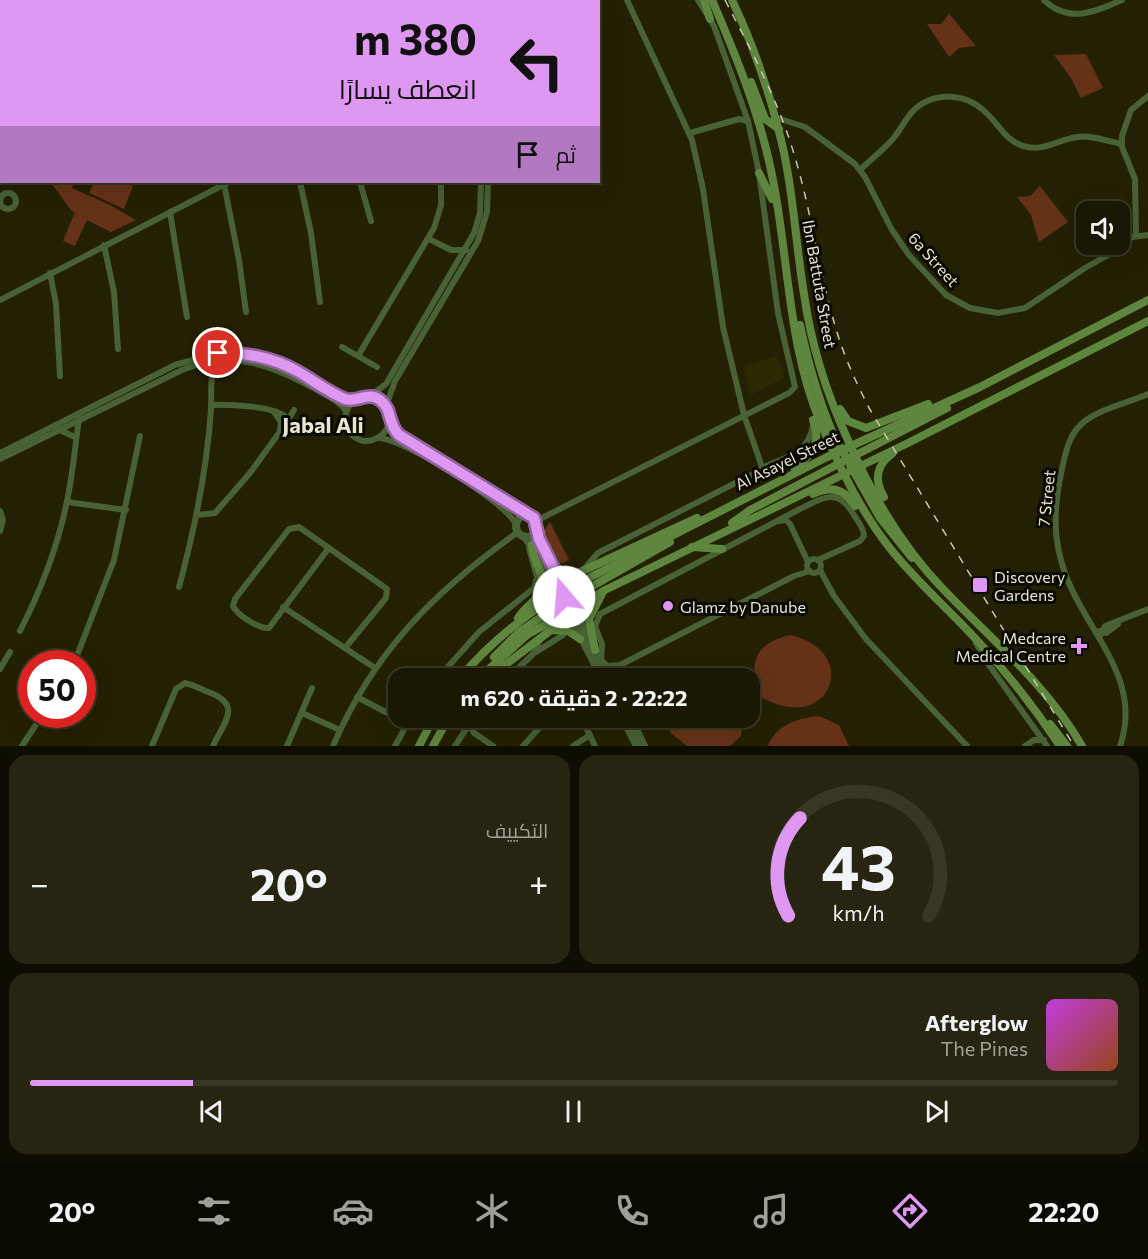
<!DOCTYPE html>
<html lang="ar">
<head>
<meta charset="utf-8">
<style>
  body { margin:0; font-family:Commissioner,Cairo,sans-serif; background:#272511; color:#f1f3f6; direction:rtl; height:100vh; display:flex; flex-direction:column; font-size:22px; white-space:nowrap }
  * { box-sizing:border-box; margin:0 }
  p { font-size:20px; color:#9fa099 }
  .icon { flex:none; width:33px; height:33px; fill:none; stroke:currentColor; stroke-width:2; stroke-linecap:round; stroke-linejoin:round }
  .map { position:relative; height:746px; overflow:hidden; direction:ltr }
  .side { display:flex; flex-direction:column; gap:9px; padding:9px; background:#0e0d01; flex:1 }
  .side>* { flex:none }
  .top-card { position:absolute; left:0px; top:0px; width:600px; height:183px; box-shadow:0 6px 24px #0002,0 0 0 2px #383724; direction:rtl; background:#df98f1; color:#111; overflow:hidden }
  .buttons { position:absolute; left:1076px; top:201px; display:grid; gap:12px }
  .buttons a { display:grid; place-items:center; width:54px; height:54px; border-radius:12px; background:#1a1802; box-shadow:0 6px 24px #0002,0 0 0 2px #383724; font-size:30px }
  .speed { position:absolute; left:18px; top:650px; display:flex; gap:12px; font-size:30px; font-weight:700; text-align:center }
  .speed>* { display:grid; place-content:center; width:78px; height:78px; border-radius:50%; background:#1a1802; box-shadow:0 6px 24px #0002,0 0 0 2px #383724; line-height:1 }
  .speed .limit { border:9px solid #d22; background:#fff; color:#111 }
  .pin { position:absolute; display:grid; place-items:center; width:51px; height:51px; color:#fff; margin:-26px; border:3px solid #fff; border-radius:50%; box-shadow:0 2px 6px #0007 }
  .me { position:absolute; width:66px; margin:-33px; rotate:342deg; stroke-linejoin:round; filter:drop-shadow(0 0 4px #0008) }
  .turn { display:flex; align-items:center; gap:21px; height:126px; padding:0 24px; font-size:27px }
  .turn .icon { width:78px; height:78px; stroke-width:2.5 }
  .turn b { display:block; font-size:42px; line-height:51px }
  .then { display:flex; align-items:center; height:57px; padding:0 24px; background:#0003; gap:12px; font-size:22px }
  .big { font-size:45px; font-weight:700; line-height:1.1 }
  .side .tile { flex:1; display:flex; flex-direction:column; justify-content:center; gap:9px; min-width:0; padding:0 21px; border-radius:18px; background:#272511 }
  .side .dial { align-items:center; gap:0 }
  .dial svg { height:156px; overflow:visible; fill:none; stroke:#383724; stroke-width:7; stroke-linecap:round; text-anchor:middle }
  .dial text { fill:#f1f3f6; stroke:none }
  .song { display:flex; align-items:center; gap:18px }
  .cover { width:72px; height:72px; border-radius:9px; background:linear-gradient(135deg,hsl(290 70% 55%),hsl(20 70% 35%)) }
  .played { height:6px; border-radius:3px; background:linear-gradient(90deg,#df98f1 15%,#383724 15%) }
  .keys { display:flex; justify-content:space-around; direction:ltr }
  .heat { display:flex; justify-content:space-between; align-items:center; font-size:33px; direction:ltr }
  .side .tiles { flex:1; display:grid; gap:9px; grid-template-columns:1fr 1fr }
  .tile:last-child { grid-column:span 2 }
  .trip { position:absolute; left:388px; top:668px; width:372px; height:60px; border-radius:18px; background:#1a1802; box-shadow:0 6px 24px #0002,0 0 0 2px #383724; font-weight:700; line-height:60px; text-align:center; direction:rtl }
  .tab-bar { display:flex; height:96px; justify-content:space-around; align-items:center; background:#0a0a01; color:#9fa099 }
  .tab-bar .icon { width:42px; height:42px }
  .tab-bar .active { color:#df98f1 }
  .tab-bar b { font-size:27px; color:#f1f3f6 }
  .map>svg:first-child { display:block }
  .built { fill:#2c2802 }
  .green { fill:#653218 }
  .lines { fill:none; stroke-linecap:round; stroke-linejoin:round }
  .minor { stroke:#486135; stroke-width:6 }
  .tertiary { stroke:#486135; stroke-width:8 }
  .secondary { stroke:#5f863e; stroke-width:8 }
  .rail { stroke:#c8c6b3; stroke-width:1.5; stroke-dasharray:8 8; stroke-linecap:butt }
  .route-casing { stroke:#91639d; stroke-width:15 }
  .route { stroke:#df98f1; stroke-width:10 }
  .poi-dot { fill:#df98f1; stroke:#0a0902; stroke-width:2 }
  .labels { text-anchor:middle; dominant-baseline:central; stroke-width:6; stroke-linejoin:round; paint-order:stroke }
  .street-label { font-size:16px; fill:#e7e6d5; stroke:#0a0902 }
  .poi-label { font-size:16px; fill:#e7e6d5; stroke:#0a0902; text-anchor:start }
  .district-label { font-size:22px; font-weight:bold; fill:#e7e6d5; stroke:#0a0902 }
</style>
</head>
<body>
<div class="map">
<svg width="1148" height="746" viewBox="0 0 1148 746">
  <rect width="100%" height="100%" fill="#232003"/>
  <path class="built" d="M 777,356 L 785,378 L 750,395 L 743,366 Z"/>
  <g class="green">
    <path d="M 949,14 L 976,46 L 959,48 L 949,57 L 927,24 L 941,24 Z"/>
    <path d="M 1086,54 L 1103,88 L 1081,98 L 1071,78 L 1054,55 Z"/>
    <path d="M 57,182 L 75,182 L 72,188 L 110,205 L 136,220 L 111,232 L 87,220 L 75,246 L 63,241 L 74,214 L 77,215 C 66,208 62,195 53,186 Z"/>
    <path d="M 94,182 L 123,182 L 133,186 L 124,209 L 89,193 Z"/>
    <path d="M 1040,186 L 1068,222 L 1039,242 L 1031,215 L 1017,197 L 1030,196 Z"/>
    <path d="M 550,522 L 569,560 L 561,564 L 543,532 Z"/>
    <path d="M 790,635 C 863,651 830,737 761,697 C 748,664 753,644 790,635 Z"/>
    <path d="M 819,716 L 839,725 L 849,746 L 768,746 C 775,725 799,718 819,716 Z"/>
    <path d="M 663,717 L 743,717 L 741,736 L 730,746 L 687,746 L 671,733 Z"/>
  </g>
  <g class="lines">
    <g class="minor">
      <path d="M 86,0 L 87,2"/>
      <path d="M 408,0 L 408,2"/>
      <path d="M 414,0 L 415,2"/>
      <path d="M 627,0 L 692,140 L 703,189 L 723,327 L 744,415 L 762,467"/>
      <path d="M 1044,0 C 1069,24 1094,12 1122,0"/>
      <path d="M 171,2 L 172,0"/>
      <path d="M 0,8 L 2,11"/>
      <path d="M 0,79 L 2,78"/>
      <path d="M 774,117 L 805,127 L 855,164 L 865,177 L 892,230 L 909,255 L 946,295 L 970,308 L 998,313 L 1025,308 L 1085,268 L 1122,247 L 1132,237 L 1148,235"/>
      <path d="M 0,128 L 2,127"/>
      <path d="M 690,133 L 739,119 L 748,121"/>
      <path d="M 860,170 C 870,160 881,152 890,142 C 899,133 904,121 912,112 C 931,92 963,92 983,110 C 998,122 1003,139 1023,146 C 1044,152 1057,140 1077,137 C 1092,135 1107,141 1122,144"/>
      <path d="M 300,182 L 311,233 L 320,302"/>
      <path d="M 360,182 L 371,221"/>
      <path d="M 224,184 L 239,260 L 246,312"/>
      <circle cx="8" cy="201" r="8"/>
      <path d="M 170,212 L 187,317"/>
      <path d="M 1136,236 L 1135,179 L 1122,147 L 1122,136 L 1131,110 L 1148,96"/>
      <path d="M 429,239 L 451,250 L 466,250"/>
      <path d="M 104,245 L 114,292 L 118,349"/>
      <path d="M 50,273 L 56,304 L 60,376"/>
      <path d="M 0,300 L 229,182"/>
      <path d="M 342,347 L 377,367"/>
      <path d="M 358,356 L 434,228 L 441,205 L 441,182"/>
      <path d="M 370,396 L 386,384 L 474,233 L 480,213 L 481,182"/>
      <path d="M 386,406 L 395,381 L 478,241 L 487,212 L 488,182"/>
      <path d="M 274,412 L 281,422 L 280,430"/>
      <path d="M 287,422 L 294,410"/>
      <path d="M 390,424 L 400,435 L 528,516"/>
      <path d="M 57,429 L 75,437"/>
      <path d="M 380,438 C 407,441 503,500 516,524"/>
      <path d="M 0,453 L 175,365 L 218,353 L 253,355 L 276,361 L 348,400 C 358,401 365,394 376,398 C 402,408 389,443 363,441 C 344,435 339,415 354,400"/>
      <path d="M 0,459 L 182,370 C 233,350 270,364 315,389 C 326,395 339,401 346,411"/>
      <path d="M 67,502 L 126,510"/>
      <path d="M 0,511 L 3,520 L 0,531"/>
      <path d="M 197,515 L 215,513 L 250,473 L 287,422 L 286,417 C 275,406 227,404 211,405"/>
      <path d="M 536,521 L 789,393 L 795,387 L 778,313 L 759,173 L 748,121 L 714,26 L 698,0"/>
      <path d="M 779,521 L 786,520 L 790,524 L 808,562"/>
      <path d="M 328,549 L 269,628 C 259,629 237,615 233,606 L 235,599 L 289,529 L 299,527 L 387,589 L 386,598 L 345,648"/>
      <circle cx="814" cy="566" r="7"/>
      <path d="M 584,569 L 598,553 L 755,473 C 775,456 807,462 813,425"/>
      <path d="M 820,570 L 834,596 L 866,639 L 967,746"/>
      <path d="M 810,571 L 794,576 L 620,665 L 608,666 L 601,661 L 602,644 L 595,626 L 600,614 L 798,510 C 823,498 837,486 854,515 C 858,522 864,528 864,536 L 860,541 L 818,560"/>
      <path d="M 179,587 C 195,528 207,470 211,409 C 212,391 208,375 220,360"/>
      <path d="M 283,607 L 375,668"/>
      <path d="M 20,631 C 41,590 58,546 67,501 C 73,473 75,446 79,419"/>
      <path d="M 1099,631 L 1106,633 L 1118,624"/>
      <path d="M 1100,636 L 1105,626 L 1148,609"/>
      <path d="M 976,643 L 989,665 L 1047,746"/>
      <path d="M 536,652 L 563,635"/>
      <path d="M 78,653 L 114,560 L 140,436"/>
      <path d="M 0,669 L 10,652"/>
      <path d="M 438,678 L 479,632 L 534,588 L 537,577 L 529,548"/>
      <path d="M 508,678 L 533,654 L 540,640"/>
      <path d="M 593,678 L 596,668"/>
      <path d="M 357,697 L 397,718 L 404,729"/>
      <path d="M 302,713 L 340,730"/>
      <path d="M 581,717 L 595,746"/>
      <path d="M 469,724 L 474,733 L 493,746"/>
      <path d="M 22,746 L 43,714"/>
      <path d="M 152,746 L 176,689 L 185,683 C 194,685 203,690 211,693 C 242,706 224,722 213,746"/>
      <path d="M 287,746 L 312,688"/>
      <path d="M 333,746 C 374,651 435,591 518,532"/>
      <path d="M 395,746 L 411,717"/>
      <path d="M 455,746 L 474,717"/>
      <path d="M 523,746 L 549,717"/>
      <path d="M 573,746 L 590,735"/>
      <path d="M 1025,746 L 1034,740 L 1044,740"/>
      <path d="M 1120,746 C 1144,678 1085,631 1065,573 C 1052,538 1054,505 1062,469 C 1066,451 1069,433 1085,421 C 1102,408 1128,403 1148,394"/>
    </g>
    <g class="tertiary">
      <circle cx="527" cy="526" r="11"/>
      <path d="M 537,531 L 567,594"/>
      <path d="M 525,537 L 544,565 L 602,678"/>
      <path d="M 572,605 L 610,678"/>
      <path d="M 622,717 L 637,746"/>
      <path d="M 630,717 L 644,746"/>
    </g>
    <g class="secondary">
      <path d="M 704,0 L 710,19"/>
      <path d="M 712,0 C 737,58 761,117 773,180 C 789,261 788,347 821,424 C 839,467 860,510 889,547 C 914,579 945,606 973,636 C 1005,670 1034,707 1060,746"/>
      <path d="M 732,0 C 751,40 767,85 778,128 C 793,182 795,240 804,294 C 811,344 826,392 847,438 C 870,491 903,548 944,590 C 993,641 1047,685 1082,746"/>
      <path d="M 751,82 L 765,119 L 779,129"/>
      <path d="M 759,173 L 772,199"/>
      <path d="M 800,325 C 808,362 824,423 844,454 C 848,460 854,463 860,465"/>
      <path d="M 840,409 L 848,421 L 866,428 L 928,404"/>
      <path d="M 852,457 L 947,408"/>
      <path d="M 850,465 L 880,518 L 912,558"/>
      <path d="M 795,469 C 812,454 822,443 813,420"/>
      <path d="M 813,494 C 831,485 845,489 855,506"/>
      <path d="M 884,497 C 874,481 876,465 892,454"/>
      <path d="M 732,523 L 750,510 L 844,461"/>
      <path d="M 692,547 L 722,549"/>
      <path d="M 552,564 L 565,573 L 578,573 L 697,518"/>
      <path d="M 567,612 L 568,604 L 575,596 L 670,542"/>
      <path d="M 518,618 C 524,608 535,602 540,592 C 548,575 532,562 532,545"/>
      <path d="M 595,650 L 589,619 L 603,592"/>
      <path d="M 494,657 L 519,632 L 560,604 L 565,593"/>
      <path d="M 460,678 C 493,639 529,611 573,586 L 827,457 L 980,387 L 1148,300"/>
      <path d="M 479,678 L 527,635 L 605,590 L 908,443 L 1148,321"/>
      <path d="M 488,678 L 551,630 L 568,631 L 580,639"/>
      <path d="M 1050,724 L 1067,746"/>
      <path d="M 419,746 L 434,717"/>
      <path d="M 433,746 L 449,717"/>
    </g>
    <path class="rail" d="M 725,0 C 751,50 778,100 794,154 C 812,213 819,274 837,332 C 845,359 857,384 869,408 L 1074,746"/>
  </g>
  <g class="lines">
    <defs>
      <path id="route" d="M 218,353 C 247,353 272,357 297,371 C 313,380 328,392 345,399 C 357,403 368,391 380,400 C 393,410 387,423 399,435 L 534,518 L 539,539 L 565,590 L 564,597"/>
    </defs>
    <use href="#route" class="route-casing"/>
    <use href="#route" class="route"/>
  </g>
  <g class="poi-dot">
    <rect x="972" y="577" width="16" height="16" rx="3"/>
    <circle cx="668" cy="606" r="6"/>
    <path d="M1076 637h6v6h6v6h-6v6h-6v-6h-6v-6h6z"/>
  </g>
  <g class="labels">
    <g class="street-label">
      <text transform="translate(934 259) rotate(48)">6a Street</text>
      <text transform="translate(820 284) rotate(80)">Ibn Battuta Street</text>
      <text transform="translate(787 460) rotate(-26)">Al Asayel Street</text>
      <text transform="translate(1046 498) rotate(-84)">7 Street</text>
    </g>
    <g class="poi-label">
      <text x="994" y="576">Discovery<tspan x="994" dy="18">Gardens</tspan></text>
      <text x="680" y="606">Glamz by Danube</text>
      <text x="1066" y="637" text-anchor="end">Medcare<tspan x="1066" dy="18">Medical Centre</tspan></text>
    </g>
    <g class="district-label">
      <text x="323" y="424">Jabal Ali</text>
    </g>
  </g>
</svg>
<div class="buttons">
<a><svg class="icon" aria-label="sound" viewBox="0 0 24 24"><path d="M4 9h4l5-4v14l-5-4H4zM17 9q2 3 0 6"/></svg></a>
</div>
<div class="speed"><div class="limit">50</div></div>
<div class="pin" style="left:218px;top:353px;background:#d93025"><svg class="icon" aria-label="arrive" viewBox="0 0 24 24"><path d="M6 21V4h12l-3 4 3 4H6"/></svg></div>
<svg class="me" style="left:564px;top:597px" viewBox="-20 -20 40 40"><circle r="19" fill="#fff"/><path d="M0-13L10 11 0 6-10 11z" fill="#df98f1"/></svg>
<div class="trip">22:22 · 2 دقيقة · 620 m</div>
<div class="top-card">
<div class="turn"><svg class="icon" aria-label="left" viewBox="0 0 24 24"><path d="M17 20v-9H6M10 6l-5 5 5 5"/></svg><div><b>380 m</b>انعطف يسارًا</div></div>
<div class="then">ثم<svg class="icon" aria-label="arrive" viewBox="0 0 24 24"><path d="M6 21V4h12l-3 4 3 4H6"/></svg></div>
</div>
</div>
<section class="side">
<div class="tiles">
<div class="tile dial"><svg viewBox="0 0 100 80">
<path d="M14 69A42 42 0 1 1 86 69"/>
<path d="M14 69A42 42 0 0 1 20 19" stroke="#df98f1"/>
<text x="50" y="56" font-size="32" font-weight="700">43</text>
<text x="50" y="72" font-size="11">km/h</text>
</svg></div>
<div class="tile"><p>التكييف</p>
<div class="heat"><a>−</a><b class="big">20°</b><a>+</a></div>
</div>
<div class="tile">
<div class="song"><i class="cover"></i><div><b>Afterglow</b><p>The Pines</p></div></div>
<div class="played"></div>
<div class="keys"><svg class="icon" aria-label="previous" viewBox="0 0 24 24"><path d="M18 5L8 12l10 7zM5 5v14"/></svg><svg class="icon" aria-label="pause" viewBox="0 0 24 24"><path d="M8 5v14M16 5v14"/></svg><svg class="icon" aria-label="next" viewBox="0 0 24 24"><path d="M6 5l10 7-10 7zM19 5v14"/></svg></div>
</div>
</div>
</section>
<nav class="tab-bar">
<b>22:20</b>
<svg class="icon active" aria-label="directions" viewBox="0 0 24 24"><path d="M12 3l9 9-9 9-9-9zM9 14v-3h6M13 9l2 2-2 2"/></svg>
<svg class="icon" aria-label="music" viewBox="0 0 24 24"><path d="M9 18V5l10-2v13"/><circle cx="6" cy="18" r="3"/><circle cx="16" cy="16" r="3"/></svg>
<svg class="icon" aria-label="phone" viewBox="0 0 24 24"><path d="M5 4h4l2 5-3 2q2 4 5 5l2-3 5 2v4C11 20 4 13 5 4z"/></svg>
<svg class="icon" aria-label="climate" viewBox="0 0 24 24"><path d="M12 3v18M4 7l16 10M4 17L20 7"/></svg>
<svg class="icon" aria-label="car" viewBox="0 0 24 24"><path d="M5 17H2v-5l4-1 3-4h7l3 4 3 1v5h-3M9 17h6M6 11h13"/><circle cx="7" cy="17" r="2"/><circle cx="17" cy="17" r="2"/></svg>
<svg class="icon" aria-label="filters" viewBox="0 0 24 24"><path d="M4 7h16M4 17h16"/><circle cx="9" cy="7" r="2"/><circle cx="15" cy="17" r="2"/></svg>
<b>20°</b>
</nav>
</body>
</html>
